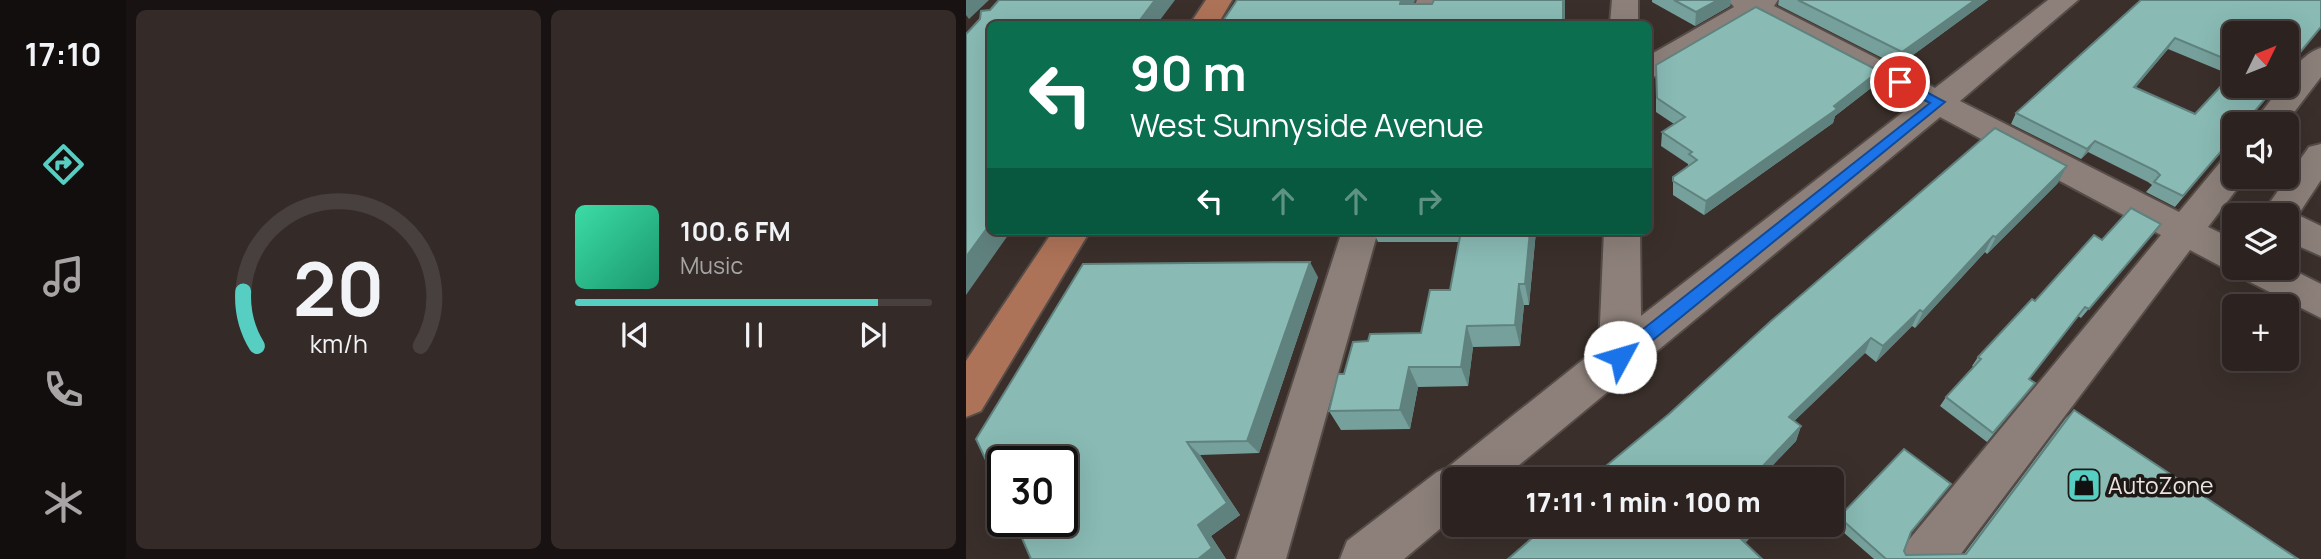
<!DOCTYPE html>
<html lang="en">
<head>
<meta charset="utf-8">
<style>
  body { margin:0; font-family:Manrope,sans-serif; background:#342b29; color:#f1f3f6; height:100vh; display:flex; flex-direction:column; font-size:26px; white-space:nowrap }
  * { box-sizing:border-box; margin:0 }
  p { font-size:23px; color:#a6a4a5 }
  .icon { flex:none; width:38px; height:38px; fill:none; stroke:currentColor; stroke-width:2; stroke-linecap:round; stroke-linejoin:round }
  .map { position:relative; flex:1; overflow:hidden }
  .details { display:flex; flex-direction:column; gap:10px; padding:10px; background:#181312; width:840px }
  .details>* { flex:none }
  .banner { position:absolute; left:21px; top:21px; width:665px; height:214px; border-radius:10px; box-shadow:0 7px 28px #0002,0 0 0 2px #48403e; background:#0b6e4f; color:#fff; overflow:hidden }
  .needle { width:46px; rotate:47deg }
  .tools { position:absolute; left:1256px; top:21px; display:grid; gap:14px }
  .tools a { display:grid; place-items:center; width:77px; height:77px; border-radius:10px; background:#2c2320; box-shadow:0 7px 28px #0002,0 0 0 2px #48403e; font-size:35px }
  .speed { position:absolute; left:21px; top:446px; display:flex; gap:14px; font-size:35px; font-weight:700; text-align:center }
  .speed>* { display:grid; place-content:center; width:91px; height:91px; border-radius:50%; background:#2c2320; box-shadow:0 7px 28px #0002,0 0 0 2px #48403e; line-height:1 }
  .speed .limit { border:4px solid #111; border-radius:10px; background:#fff; color:#111 }
  .pin { position:absolute; display:grid; place-items:center; width:60px; height:60px; color:#fff; margin:-30px; border:4px solid #fff; border-radius:50%; box-shadow:0 2px 7px #0007 }
  .me { position:absolute; width:77px; margin:-38px; rotate:51deg; stroke-linejoin:round; filter:drop-shadow(0 0 5px #0008) }
  .turn { display:flex; align-items:center; gap:24px; height:147px; padding:0 28px; font-size:32px }
  .turn .icon { width:91px; height:91px; stroke-width:2.5 }
  .turn b { display:block; font-size:49px; line-height:60px }
  .lanes { display:flex; align-items:center; height:66px; padding:0 28px; background:#0003; justify-content:center; gap:35px; direction:ltr }
  .lanes .off { opacity:.35 }
  .details .card { flex:1; display:flex; flex-direction:column; justify-content:center; gap:10px; min-width:0; padding:0 24px; border-radius:10px; background:#342b29 }
  .details .dial { align-items:center; gap:0 }
  .dial svg { height:182px; overflow:visible; fill:none; stroke:#48403e; stroke-width:7; stroke-linecap:round; text-anchor:middle }
  .dial text { fill:#f1f3f6; stroke:none }
  .song { display:flex; align-items:center; gap:21px }
  .cover { width:84px; height:84px; border-radius:10px; background:linear-gradient(135deg,hsl(160 70% 55%),hsl(160 70% 35%)) }
  .played { height:7px; border-radius:4px; background:linear-gradient(90deg,#56cec2 85%,#48403e 85%) }
  .keys { display:flex; justify-content:space-around; direction:ltr }
  .details .tiles { flex:1; display:grid; gap:10px; grid-template-columns:repeat(2,1fr) }
  .trip { position:absolute; left:476px; top:467px; width:402px; height:70px; border-radius:10px; background:#2c2320; box-shadow:0 7px 28px #0002,0 0 0 2px #48403e; font-weight:800; line-height:70px; text-align:center }
  main { display:flex; flex:1; min-height:0 }
  .tabs { display:flex; flex-direction:column; width:126px; justify-content:space-around; align-items:center; background:#120e0d; color:#a6a4a5 }
  .tabs .icon { width:49px; height:49px }
  .tabs .active { color:#56cec2 }
  .tabs b { font-size:32px; color:#f1f3f6 }
  .map>svg:first-child { display:block }
  .lines { fill:none; stroke-linecap:round; stroke-linejoin:round }
  .minor-casing { stroke:#564c48; stroke-width:4 }
  .major-casing { stroke:#564c48; stroke-width:4 }
  .minor { fill:#8d807a; fill-rule:evenodd }
  .major { fill:#ad7358; fill-rule:evenodd }
  .wall { fill:#76a09b; fill-rule:evenodd }
  .shaded-wall { fill:#60827e }
  .building { fill:#89bab4; stroke:#60827e; stroke-width:2 }
  .route { fill:#1a73e8; stroke:#114b97; stroke-width:2 }
  .labels { text-anchor:middle; dominant-baseline:central; stroke-width:7; stroke-linejoin:round; paint-order:stroke }
  .near-poi-label { font-size:23px; fill:#ebe3e0; stroke:#1e1816; text-anchor:start }
</style>
</head>
<body>
<main>
<nav class="tabs">
<b>17:10</b>
<svg class="icon active" aria-label="directions" viewBox="0 0 24 24"><path d="M12 3l9 9-9 9-9-9zM9 14v-3h6M13 9l2 2-2 2"/></svg>
<svg class="icon" aria-label="music" viewBox="0 0 24 24"><path d="M9 18V5l10-2v13"/><circle cx="6" cy="18" r="3"/><circle cx="16" cy="16" r="3"/></svg>
<svg class="icon" aria-label="phone" viewBox="0 0 24 24"><path d="M5 4h4l2 5-3 2q2 4 5 5l2-3 5 2v4C11 20 4 13 5 4z"/></svg>
<svg class="icon" aria-label="climate" viewBox="0 0 24 24"><path d="M12 3v18M4 7l16 10M4 17L20 7"/></svg>
</nav>
<section class="details">
<div class="tiles">
<div class="card dial"><svg viewBox="0 0 100 80">
<path d="M14 69A42 42 0 1 1 86 69"/>
<path d="M14 69A42 42 0 0 1 8 45" stroke="#56cec2"/>
<text x="50" y="56" font-size="32" font-weight="700">20</text>
<text x="50" y="72" font-size="11">km/h</text>
</svg></div>
<div class="card">
<div class="song"><i class="cover"></i><div><b>100.6 FM</b><p>Music</p></div></div>
<div class="played"></div>
<div class="keys"><svg class="icon" aria-label="previous" viewBox="0 0 24 24"><path d="M18 5L8 12l10 7zM5 5v14"/></svg><svg class="icon" aria-label="pause" viewBox="0 0 24 24"><path d="M8 5v14M16 5v14"/></svg><svg class="icon" aria-label="next" viewBox="0 0 24 24"><path d="M6 5l10 7-10 7zM19 5v14"/></svg></div>
</div>
</div>
</section>
<div class="map">
<svg width="1355" height="559" viewBox="0 0 1355 559">
  <rect width="100%" height="100%" fill="#3a2f2a"/>
  <g class="lines">
    <defs>
      <g id="minor">
        <path d="M 451,0 L 477,0 L 470,24 L 442,24 Z"/>
        <path d="M 646,0 L 672,0 L 672,24 L 644,24 Z"/>
        <path d="M 762,0 L 812,0 L 808,6 L 969,88 L 1082,0 L 1112,0 L 994,101 L 1213,212 L 1257,159 L 1269,156 L 1269,177 L 1280,177 L 1242,227 L 1269,240 L 1269,268 L 1321,267 L 1355,284 L 1355,318 L 1276,278 L 1271,271 L 1256,267 L 1224,250 L 991,559 L 935,559 L 942,541 L 1195,235 L 974,117 L 535,480 L 488,480 L 488,517 L 438,559 L 374,559 L 381,541 L 471,472 L 481,468 L 633,347 L 638,231 L 674,231 L 675,316 L 949,103 L 788,18 L 693,75 L 682,78 L 682,56 L 768,7 Z"/>
        <path d="M 1355,48 L 1355,77 L 1319,124 L 1286,124 L 1316,86 L 1321,86 C 1321,71 1342,51 1355,48 Z"/>
        <path d="M 1355,144 L 1355,180 L 1332,215 L 1355,226 L 1355,256 L 1321,241 L 1321,215 L 1295,215 L 1343,147 Z"/>
        <path d="M 376,231 L 412,231 L 320,559 L 270,559 Z"/>
      </g>
      <g id="major">
        <path d="M 240,0 L 266,0 L 252,24 L 224,24 Z"/>
        <path d="M 87,231 L 124,231 L 15,411 L 0,417 L 0,361 Z"/>
      </g>
    </defs>
    <use href="#minor" class="minor-casing"/>
    <use href="#major" class="major-casing"/>
    <use href="#minor" class="minor"/>
    <use href="#major" class="major"/>
  </g>
  <g class="wall">
    <path d="M 686,0 L 765,0 L 764,6 L 729,26 L 686,2 Z"/>
    <path d="M 813,0 L 1022,0 L 932,66 L 812,5 Z"/>
    <path d="M 1175,0 L 1269,33 L 1269,135 L 1209,207 L 1180,192 L 1186,185 L 1182,182 L 1122,152 L 1115,159 L 1045,124 L 1050,113 ZM 1202,49 L 1265,75 L 1229,114 L 1169,88 Z"/>
    <path d="M 690,65 L 909,85 L 869,116 L 867,123 L 738,215 L 707,195 L 707,177 L 722,166 L 722,164 L 695,146 L 696,132 L 708,124 L 690,112 Z"/>
    <path d="M 1092,183 L 1021,254 L 1019,252 L 949,328 L 946,326 L 910,362 L 899,353 L 828,421 L 835,426 L 830,441 L 800,472 L 623,480 Z"/>
    <path d="M 1195,224 L 1115,318 L 1112,316 L 1063,379 L 1069,383 L 1021,442 L 974,406 L 980,397 L 1008,367 L 1006,366 L 1012,357 L 1069,301 L 1136,240 Z"/>
    <path d="M 407,231 L 570,231 L 563,305 L 558,305 L 554,346 L 507,347 L 502,386 L 452,387 L 444,429 L 375,430 L 363,411 L 378,374 L 402,341 L 455,333 L 484,290 L 493,242 L 412,242 Z"/>
    <path d="M 352,277 L 293,453 L 234,455 L 274,515 L 245,536 L 260,559 L 55,534 Z"/>
    <path d="M 1108,410 L 1332,559 L 908,559 L 869,525 L 873,517 L 945,533 L 938,551 L 940,555 L 998,554 L 1100,418 Z"/>
  </g>
  <g class="shaded-wall">
    <path d="M 0,0 L 23,0 L 3,19 L 0,15 Z"/>
    <path d="M 189,0 L 209,0 L 191,24 L 171,24 Z"/>
    <path d="M 435,0 L 449,0 L 440,24 L 434,4 Z"/>
    <rect x="597" y="0" width="2" height="24"/>
    <path d="M 752,0 L 765,0 L 764,6 L 729,26 L 730,12 Z"/>
    <path d="M 1009,0 L 1022,0 L 932,66 L 936,52 Z"/>
    <path d="M 1209,38 L 1202,49 L 1161,98 L 1168,87 Z"/>
    <path d="M 913,71 L 909,85 L 869,116 L 867,123 L 738,215 L 740,201 Z"/>
    <path d="M 1129,141 L 1122,152 L 1115,159 L 1121,149 Z"/>
    <path d="M 1101,166 L 1092,183 L 1021,254 L 1030,237 Z"/>
    <path d="M 24,224 L 24,231 L 45,231 L 0,295 L 0,257 Z"/>
    <path d="M 564,231 L 570,231 L 563,305 L 559,284 Z"/>
    <path d="M 1027,236 L 1019,252 L 949,328 L 957,312 Z"/>
    <path d="M 344,262 L 352,277 L 293,453 L 281,441 Z"/>
    <path d="M 553,284 L 558,305 L 554,346 L 549,325 Z"/>
    <path d="M 954,310 L 946,326 L 910,362 L 917,346 Z"/>
    <path d="M 501,326 L 507,347 L 502,386 L 495,367 Z"/>
    <path d="M 905,338 L 899,353 L 818,431 L 823,417 Z"/>
    <path d="M 443,367 L 452,387 L 444,429 L 434,410 Z"/>
    <path d="M 835,426 L 830,441 L 793,480 L 795,468 Z"/>
    <path d="M 221,442 L 234,455 L 274,515 L 245,536 L 260,559 L 232,559 L 232,525 Z"/>
    <path d="M 789,525 L 796,525 L 772,551 L 775,539 Z"/>
  </g>
  <g class="building">
    <path d="M 33,0 L 189,0 L 171,24 L 24,24 L 24,224 L 0,257 L 0,34 L 14,19 L 15,11 L 24,10 Z"/>
    <path d="M 271,0 L 435,0 L 434,4 L 466,4 L 468,0 L 597,0 L 597,21 L 593,21 L 593,24 L 255,24 Z"/>
    <path d="M 708,0 L 752,0 L 730,12 Z"/>
    <path d="M 832,0 L 1009,0 L 936,52 Z"/>
    <path d="M 1175,0 L 1355,0 L 1355,27 L 1331,56 L 1333,59 L 1321,72 L 1321,33 L 1269,33 L 1269,63 L 1209,38 L 1168,87 L 1229,114 L 1269,71 L 1269,86 L 1310,86 L 1278,124 L 1269,124 L 1269,135 L 1217,196 L 1188,182 L 1194,175 L 1190,171 L 1129,141 L 1121,149 L 1050,113 Z"/>
    <path d="M 790,7 L 913,71 L 868,106 L 871,109 L 740,201 L 707,181 L 707,177 L 731,160 L 723,154 L 726,152 L 696,132 L 719,117 L 691,98 L 690,65 Z"/>
    <path d="M 1029,128 L 1101,166 L 1030,237 L 1027,236 L 957,312 L 954,310 L 917,346 L 905,338 L 823,417 L 835,426 L 795,468 L 808,480 L 623,480 L 703,414 L 805,321 Z"/>
    <path d="M 1165,208 L 1195,224 L 1123,309 L 1119,307 L 1063,379 L 1069,383 L 1027,433 L 980,397 L 1015,359 L 1012,357 L 1066,299 L 1069,301 L 1128,235 L 1136,240 Z"/>
    <path d="M 495,231 L 564,231 L 559,284 L 553,284 L 549,325 L 501,326 L 495,367 L 443,367 L 434,410 L 363,411 L 372,374 L 378,374 L 387,342 L 402,341 L 404,334 L 455,333 L 464,290 L 484,290 Z"/>
    <path d="M 344,262 L 281,441 L 221,442 L 261,503 L 232,525 L 246,548 L 232,559 L 65,559 L 49,522 L 96,522 L 96,462 L 37,462 L 37,496 L 10,439 L 117,264 Z"/>
    <path d="M 1108,410 L 1332,559 L 920,559 L 873,517 L 938,449 L 985,484 L 945,532 L 938,551 L 940,555 L 1000,554 Z"/>
    <path d="M 581,525 L 789,525 L 775,539 L 796,559 L 542,559 Z"/>
  </g>
  <path class="route" d="M 929,80 L 938,80 L 979,102 L 660,362 L 648,362 L 646,357 L 648,352 L 964,103 L 929,85 Z"/>
  <defs>
    <symbol id="shop-square" viewBox="-11 -11 22 22"><rect x="-9" y="-9" width="18" height="18" rx="4" fill="#56cec2" stroke="#1e1816"/><path d="M-5-2.5h2.3a2.7 3.5 0 0 1 5.4 0H5L5.5 6h-11ZM-1.5-2.5h3a1.5 2.3 0 0 0-3 0Z" fill="#111"/></symbol>
  </defs>
  <g fill-rule="evenodd">
    <use href="#shop-square" x="1099" y="466" width="38" height="38"/>
  </g>
  <g class="labels">
    <g class="near-poi-label">
      <text x="1142" y="485">AutoZone</text>
    </g>
  </g>
</svg>
<div class="tools">
<a><svg class="needle" viewBox="-14 -14 28 28"><path d="M0-13l5 13h-10z" fill="#e53935"/><path d="M0 13l5-13h-10z" fill="#a6a4a5"/></svg></a>
<a><svg class="icon" aria-label="sound" viewBox="0 0 24 24"><path d="M4 9h4l5-4v14l-5-4H4zM17 9q2 3 0 6"/></svg></a>
<a><svg class="icon" aria-label="layers" viewBox="0 0 24 24"><path d="M12 4l9 5-9 5-9-5zM3 14l9 5 9-5"/></svg></a>
<a>+</a>
</div>
<div class="speed"><div class="limit">30</div></div>
<div class="pin" style="left:934px;top:82px;background:#d93025"><svg class="icon" aria-label="arrive" viewBox="0 0 24 24"><path d="M6 21V4h12l-3 4 3 4H6"/></svg></div>
<svg class="me" style="left:654px;top:357px" viewBox="-20 -20 40 40"><circle r="19" fill="#fff"/><path d="M0-13L10 11 0 6-10 11z" fill="#1a73e8"/></svg>
<div class="trip">17:11 · 1 min · 100 m</div>
<div class="banner">
<div class="turn"><svg class="icon" aria-label="left" viewBox="0 0 24 24"><path d="M17 20v-9H6M10 6l-5 5 5 5"/></svg><div><b>90 m</b>West Sunnyside Avenue</div></div>
<div class="lanes"><svg class="icon" aria-label="left" viewBox="0 0 24 24"><path d="M17 20v-9H6M10 6l-5 5 5 5"/></svg><svg class="icon off" aria-label="ahead" viewBox="0 0 24 24"><path d="M12 20V5M6 11l6-6 6 6"/></svg><svg class="icon off" aria-label="ahead" viewBox="0 0 24 24"><path d="M12 20V5M6 11l6-6 6 6"/></svg><svg class="icon off" aria-label="right" viewBox="0 0 24 24"><path d="M7 20v-9h11M14 6l5 5-5 5"/></svg></div>
</div>
</div>
</main>
</body>
</html>
